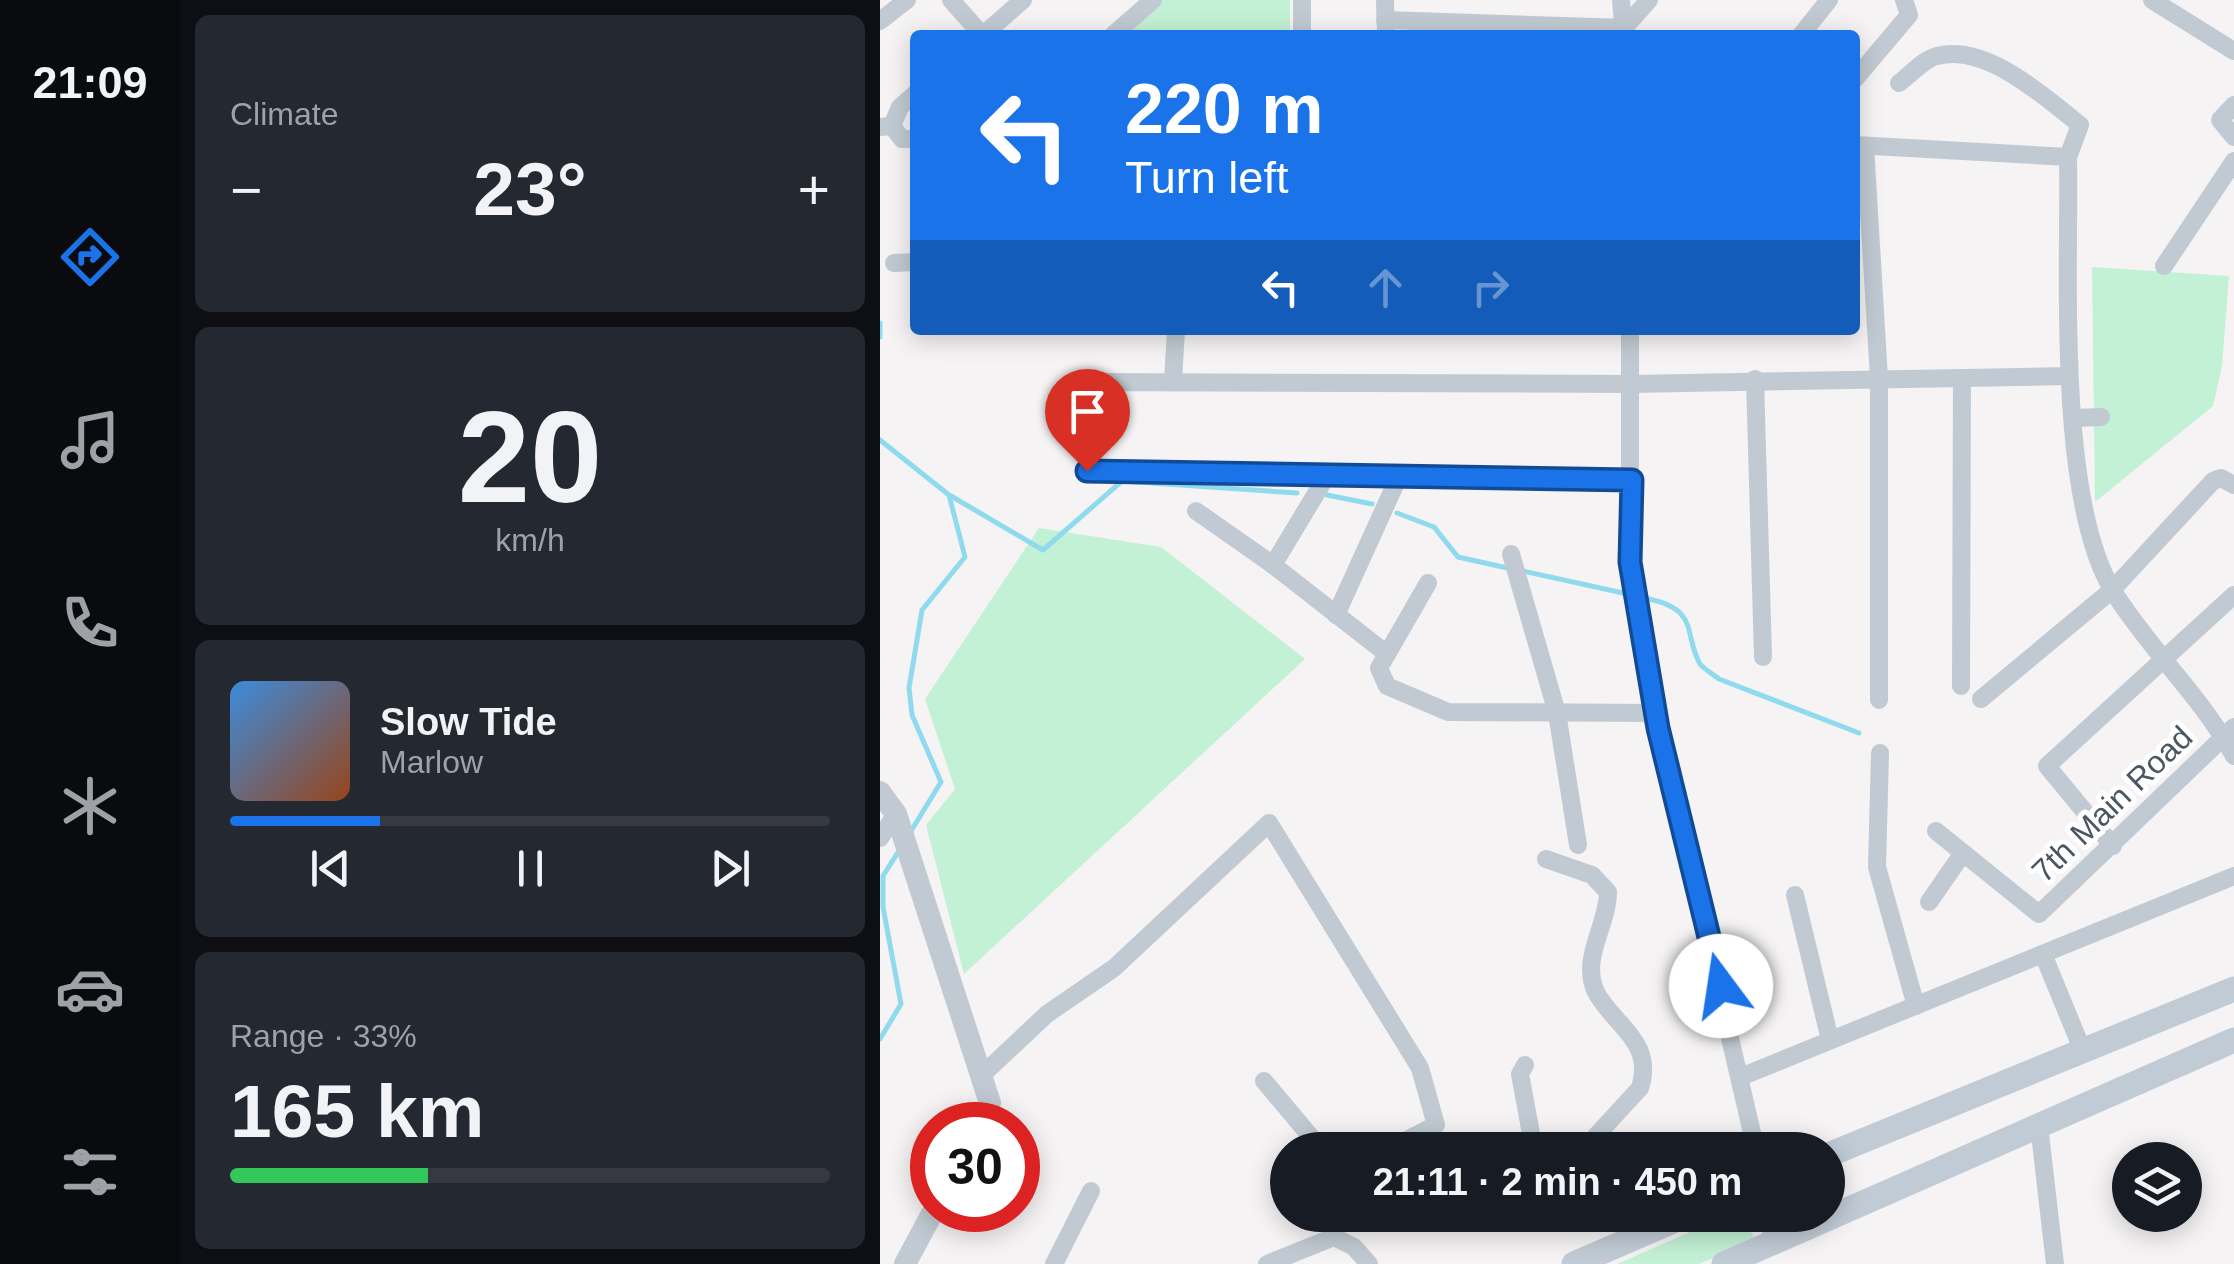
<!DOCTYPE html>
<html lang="en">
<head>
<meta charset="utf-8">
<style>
  body { margin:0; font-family:Arial,sans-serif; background:#242831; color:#f1f3f6; height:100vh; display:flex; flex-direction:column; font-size:38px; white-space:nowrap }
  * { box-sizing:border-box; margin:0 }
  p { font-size:32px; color:#9ea1a6 }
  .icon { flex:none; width:55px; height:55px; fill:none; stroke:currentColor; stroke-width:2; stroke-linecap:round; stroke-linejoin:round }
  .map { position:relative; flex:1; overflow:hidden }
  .panel { display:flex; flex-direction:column; gap:15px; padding:15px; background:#0d0f14; width:700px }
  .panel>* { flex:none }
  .banner { position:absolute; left:30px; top:30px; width:950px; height:305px; border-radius:10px; box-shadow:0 5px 25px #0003; background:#1a73e8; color:#fff; overflow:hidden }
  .tools { position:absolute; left:1232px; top:1142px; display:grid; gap:20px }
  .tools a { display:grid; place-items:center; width:90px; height:90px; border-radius:50%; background:#171b24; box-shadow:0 5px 25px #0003; font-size:50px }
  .speed { position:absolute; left:30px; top:1102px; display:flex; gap:20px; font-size:50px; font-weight:700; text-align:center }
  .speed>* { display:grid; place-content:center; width:130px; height:130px; border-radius:50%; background:#171b24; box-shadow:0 5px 25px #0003; line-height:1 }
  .speed .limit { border:15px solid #d22; background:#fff; color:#111 }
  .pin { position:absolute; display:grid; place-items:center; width:85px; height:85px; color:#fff; margin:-102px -42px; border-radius:50% 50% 50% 0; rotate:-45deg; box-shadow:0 0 10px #0007 }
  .pin .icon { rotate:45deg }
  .me { position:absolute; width:110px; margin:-55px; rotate:346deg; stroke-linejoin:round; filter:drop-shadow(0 0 8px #0008) }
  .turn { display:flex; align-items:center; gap:35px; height:210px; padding:0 50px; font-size:45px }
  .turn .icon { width:130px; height:130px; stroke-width:2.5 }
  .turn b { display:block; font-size:70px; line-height:85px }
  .lanes { display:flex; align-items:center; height:95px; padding:0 50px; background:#0003; justify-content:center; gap:50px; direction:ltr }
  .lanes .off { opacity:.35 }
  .big { font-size:75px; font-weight:800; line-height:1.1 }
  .panel .tile { flex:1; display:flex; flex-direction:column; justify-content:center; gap:15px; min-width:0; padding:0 35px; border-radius:15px; background:#242831 }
  .panel .dial { align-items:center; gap:0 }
  .dial b { font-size:130px; line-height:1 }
  .song { display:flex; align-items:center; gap:30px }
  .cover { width:120px; height:120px; border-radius:15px; background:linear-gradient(135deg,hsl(210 70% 55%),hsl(20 70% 35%)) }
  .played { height:10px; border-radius:5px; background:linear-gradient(90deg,#1a73e8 25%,#363941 25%) }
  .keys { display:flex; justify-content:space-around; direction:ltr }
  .heat { display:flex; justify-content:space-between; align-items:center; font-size:55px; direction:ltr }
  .charge { height:15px; border-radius:8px; background:linear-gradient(90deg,#34c759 33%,#363941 0) }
  .trip { position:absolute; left:390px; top:1132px; width:575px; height:100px; border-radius:50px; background:#171b24; box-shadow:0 5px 25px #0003; font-weight:800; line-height:100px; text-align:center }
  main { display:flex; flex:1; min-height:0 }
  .tabs { display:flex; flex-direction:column; width:180px; justify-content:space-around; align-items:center; background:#090b0e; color:#9ea1a6 }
  .tabs .icon { width:70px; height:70px }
  .tabs .current { color:#1a73e8 }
  .tabs b { font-size:45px; color:#f1f3f6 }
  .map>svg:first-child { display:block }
  .green { fill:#c3f1d5 }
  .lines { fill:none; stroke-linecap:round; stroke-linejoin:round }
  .stream { stroke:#90daee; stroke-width:5 }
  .minor { stroke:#c1cad2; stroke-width:18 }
  .tertiary { stroke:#c1cad2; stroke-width:22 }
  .secondary { stroke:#c1cbd6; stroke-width:25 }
  .route-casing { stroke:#114b97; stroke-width:25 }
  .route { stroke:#1a73e8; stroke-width:18 }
  .labels { text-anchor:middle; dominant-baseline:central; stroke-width:10; stroke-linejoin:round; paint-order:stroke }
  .street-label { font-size:32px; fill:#4a5661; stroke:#fff }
</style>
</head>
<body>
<main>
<nav class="tabs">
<b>21:09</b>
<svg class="icon current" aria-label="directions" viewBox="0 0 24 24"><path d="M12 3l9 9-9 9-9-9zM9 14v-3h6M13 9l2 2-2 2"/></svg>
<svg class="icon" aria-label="music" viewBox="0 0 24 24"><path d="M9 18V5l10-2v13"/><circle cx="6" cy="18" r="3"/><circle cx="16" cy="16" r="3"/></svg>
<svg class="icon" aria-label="phone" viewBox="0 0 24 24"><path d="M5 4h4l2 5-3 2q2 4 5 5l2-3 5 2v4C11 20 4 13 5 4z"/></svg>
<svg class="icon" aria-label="climate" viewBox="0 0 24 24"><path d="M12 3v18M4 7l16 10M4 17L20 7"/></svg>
<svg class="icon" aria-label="car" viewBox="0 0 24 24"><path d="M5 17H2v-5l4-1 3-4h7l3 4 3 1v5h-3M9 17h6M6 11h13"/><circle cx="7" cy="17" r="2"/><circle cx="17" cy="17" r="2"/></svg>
<svg class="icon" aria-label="filters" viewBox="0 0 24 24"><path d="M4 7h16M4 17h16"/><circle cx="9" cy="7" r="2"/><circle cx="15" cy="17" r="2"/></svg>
</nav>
<section class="panel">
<div class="tile"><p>Climate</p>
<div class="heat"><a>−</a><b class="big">23°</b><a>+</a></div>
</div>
<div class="tile dial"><b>20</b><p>km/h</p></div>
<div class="tile">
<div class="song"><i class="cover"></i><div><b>Slow Tide</b><p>Marlow</p></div></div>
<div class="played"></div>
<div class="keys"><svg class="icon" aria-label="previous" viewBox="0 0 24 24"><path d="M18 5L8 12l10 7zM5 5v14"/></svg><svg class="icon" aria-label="pause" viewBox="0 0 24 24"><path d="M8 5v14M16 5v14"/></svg><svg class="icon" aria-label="next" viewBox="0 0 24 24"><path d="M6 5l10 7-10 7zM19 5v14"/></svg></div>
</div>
<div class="tile"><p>Range · 33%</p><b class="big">165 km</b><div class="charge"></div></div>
</section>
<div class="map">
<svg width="1354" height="1264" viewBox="0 0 1354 1264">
  <rect width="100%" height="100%" fill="#f5f3f3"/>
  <g class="green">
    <path d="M 283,0 L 410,0 L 410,35 L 242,35 Z"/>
    <path d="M 1212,267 L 1349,276 L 1342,366 L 1333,406 L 1215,502 Z"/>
    <path d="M 159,528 L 281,547 L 425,659 L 84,974 L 46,825 L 75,789 L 45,699 Z"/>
    <path d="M 849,1215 L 864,1215 L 875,1240 L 819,1264 L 737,1264 Z"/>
  </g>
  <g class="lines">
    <g class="stream">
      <path d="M 0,323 L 0,337"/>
      <path d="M 0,440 L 69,495 L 85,557 L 42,610 L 29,688 L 32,715 L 61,782 L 31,831"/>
      <path d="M 447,495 L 492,504"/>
      <path d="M 71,496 L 163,550 L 242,481 L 417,493"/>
      <path d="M 517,513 L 554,527 L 578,557 L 632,569"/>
      <path d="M 643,571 L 743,593"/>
      <path d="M 769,599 C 820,610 803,634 820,664 C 824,669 834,675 839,679 L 979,733"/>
      <path d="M 0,1039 L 21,1004 L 3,907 L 3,876 L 20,849"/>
    </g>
    <g class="minor">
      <path d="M 71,0 L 102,35"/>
      <path d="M 422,0 L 422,35"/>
      <path d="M 505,0 L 506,35"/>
      <path d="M 741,0 L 744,35"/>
      <path d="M 1272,0 L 1354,51"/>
      <path d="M 505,20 L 744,28 L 769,0"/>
      <path d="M 0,21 L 27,0"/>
      <path d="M 103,35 L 143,0"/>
      <path d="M 233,35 L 273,0"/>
      <path d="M 921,35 L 949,0"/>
      <path d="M 975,79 L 1029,15 L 1024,0"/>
      <path d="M 1019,83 C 1030,75 1044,59 1057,56 C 1106,43 1165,97 1200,125 L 1188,157 C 1190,270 1176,497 1233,591 C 1269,649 1321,696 1354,756"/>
      <path d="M 1354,105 L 1340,120 L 1354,137"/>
      <path d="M 12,126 L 20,107 L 35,94"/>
      <path d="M 0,127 L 12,126 L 22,139 L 35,139"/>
      <path d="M 975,145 L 1188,157"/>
      <path d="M 985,146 L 999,378 L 999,700"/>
      <path d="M 14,263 L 35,262"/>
      <path d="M 1284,266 L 1354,161"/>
      <path d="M 750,330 L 750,562 L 778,728 L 876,1150"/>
      <path d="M 875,379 L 883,657"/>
      <path d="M 293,381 L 296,330"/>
      <path d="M 1194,418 L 1221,417"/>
      <path d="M 449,472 L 393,565 L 507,654"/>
      <path d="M 752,480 L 207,471 L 211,382 L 751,384 L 1189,376"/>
      <path d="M 316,511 L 393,565"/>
      <path d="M 631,554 L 677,713 L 698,845"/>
      <path d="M 548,583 L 499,668 L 507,686 L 568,712 L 776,713"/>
      <path d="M 456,615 L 520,474"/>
      <path d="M 1081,686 L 1082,378"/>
      <path d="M 1101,699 L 1232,590 L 1333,481 L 1341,478 L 1354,485"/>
      <path d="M 1000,753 L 997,867 L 1036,1006"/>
      <path d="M 1056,831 L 1159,914 L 1354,727"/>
      <path d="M 0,838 L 16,814"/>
      <path d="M 1233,846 L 1167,766 L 1354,595"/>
      <path d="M 666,859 L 712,875 L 728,892 C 728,925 700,959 716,992 C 733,1025 775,1041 760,1088 L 703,1150"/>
      <path d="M 915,895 L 950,1040"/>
      <path d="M 1049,902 L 1083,853"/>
      <path d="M 1163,954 L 1202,1049"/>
      <path d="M 645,1065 L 640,1074 L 654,1150"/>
      <path d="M 101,1076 L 167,1014 L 234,968 L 389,823 L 540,1068 L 556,1125 L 507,1150"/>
      <path d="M 863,1076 L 1354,876"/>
      <path d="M 384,1081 L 442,1150"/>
      <path d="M 1159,1125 L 1175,1264"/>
      <path d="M 755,1215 L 764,1234"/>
      <path d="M 888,1215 L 893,1243"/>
      <path d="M 174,1264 L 211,1191"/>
      <path d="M 387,1264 L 454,1237 L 474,1247 L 489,1264"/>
    </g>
    <g class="tertiary">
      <path d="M 0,792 L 16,814 L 110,1103 L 98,1125"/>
      <path d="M 25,1264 L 54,1210"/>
    </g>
    <g class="secondary">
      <path d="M 948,1155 L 1354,989"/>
      <path d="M 694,1264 L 807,1215"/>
      <path d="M 844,1264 L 1354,1040"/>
    </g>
  </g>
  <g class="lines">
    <defs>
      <path id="route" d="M 207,471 L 752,480 L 750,562 L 778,728 L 841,986"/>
    </defs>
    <use href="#route" class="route-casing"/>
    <use href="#route" class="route"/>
  </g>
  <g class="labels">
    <g class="street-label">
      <text transform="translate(1232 804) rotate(-44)">7th Main Road</text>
    </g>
  </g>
</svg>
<div class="tools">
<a><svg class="icon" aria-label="layers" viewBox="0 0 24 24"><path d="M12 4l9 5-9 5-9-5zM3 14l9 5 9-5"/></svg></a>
</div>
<div class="speed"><div class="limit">30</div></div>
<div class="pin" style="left:207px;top:471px;background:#d93025"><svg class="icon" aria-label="arrive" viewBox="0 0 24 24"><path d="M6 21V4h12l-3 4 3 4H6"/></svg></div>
<svg class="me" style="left:841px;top:986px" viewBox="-20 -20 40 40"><circle r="19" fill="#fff"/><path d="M0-13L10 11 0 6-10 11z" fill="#1a73e8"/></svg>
<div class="trip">21:11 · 2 min · 450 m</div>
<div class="banner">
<div class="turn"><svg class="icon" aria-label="left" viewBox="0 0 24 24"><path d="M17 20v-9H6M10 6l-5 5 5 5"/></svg><div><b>220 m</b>Turn left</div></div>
<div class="lanes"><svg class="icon" aria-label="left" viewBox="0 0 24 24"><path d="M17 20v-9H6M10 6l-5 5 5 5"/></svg><svg class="icon off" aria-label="ahead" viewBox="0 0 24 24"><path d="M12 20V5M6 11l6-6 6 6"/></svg><svg class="icon off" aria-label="right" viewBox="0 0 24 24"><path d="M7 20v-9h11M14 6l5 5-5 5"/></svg></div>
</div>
</div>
</main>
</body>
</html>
